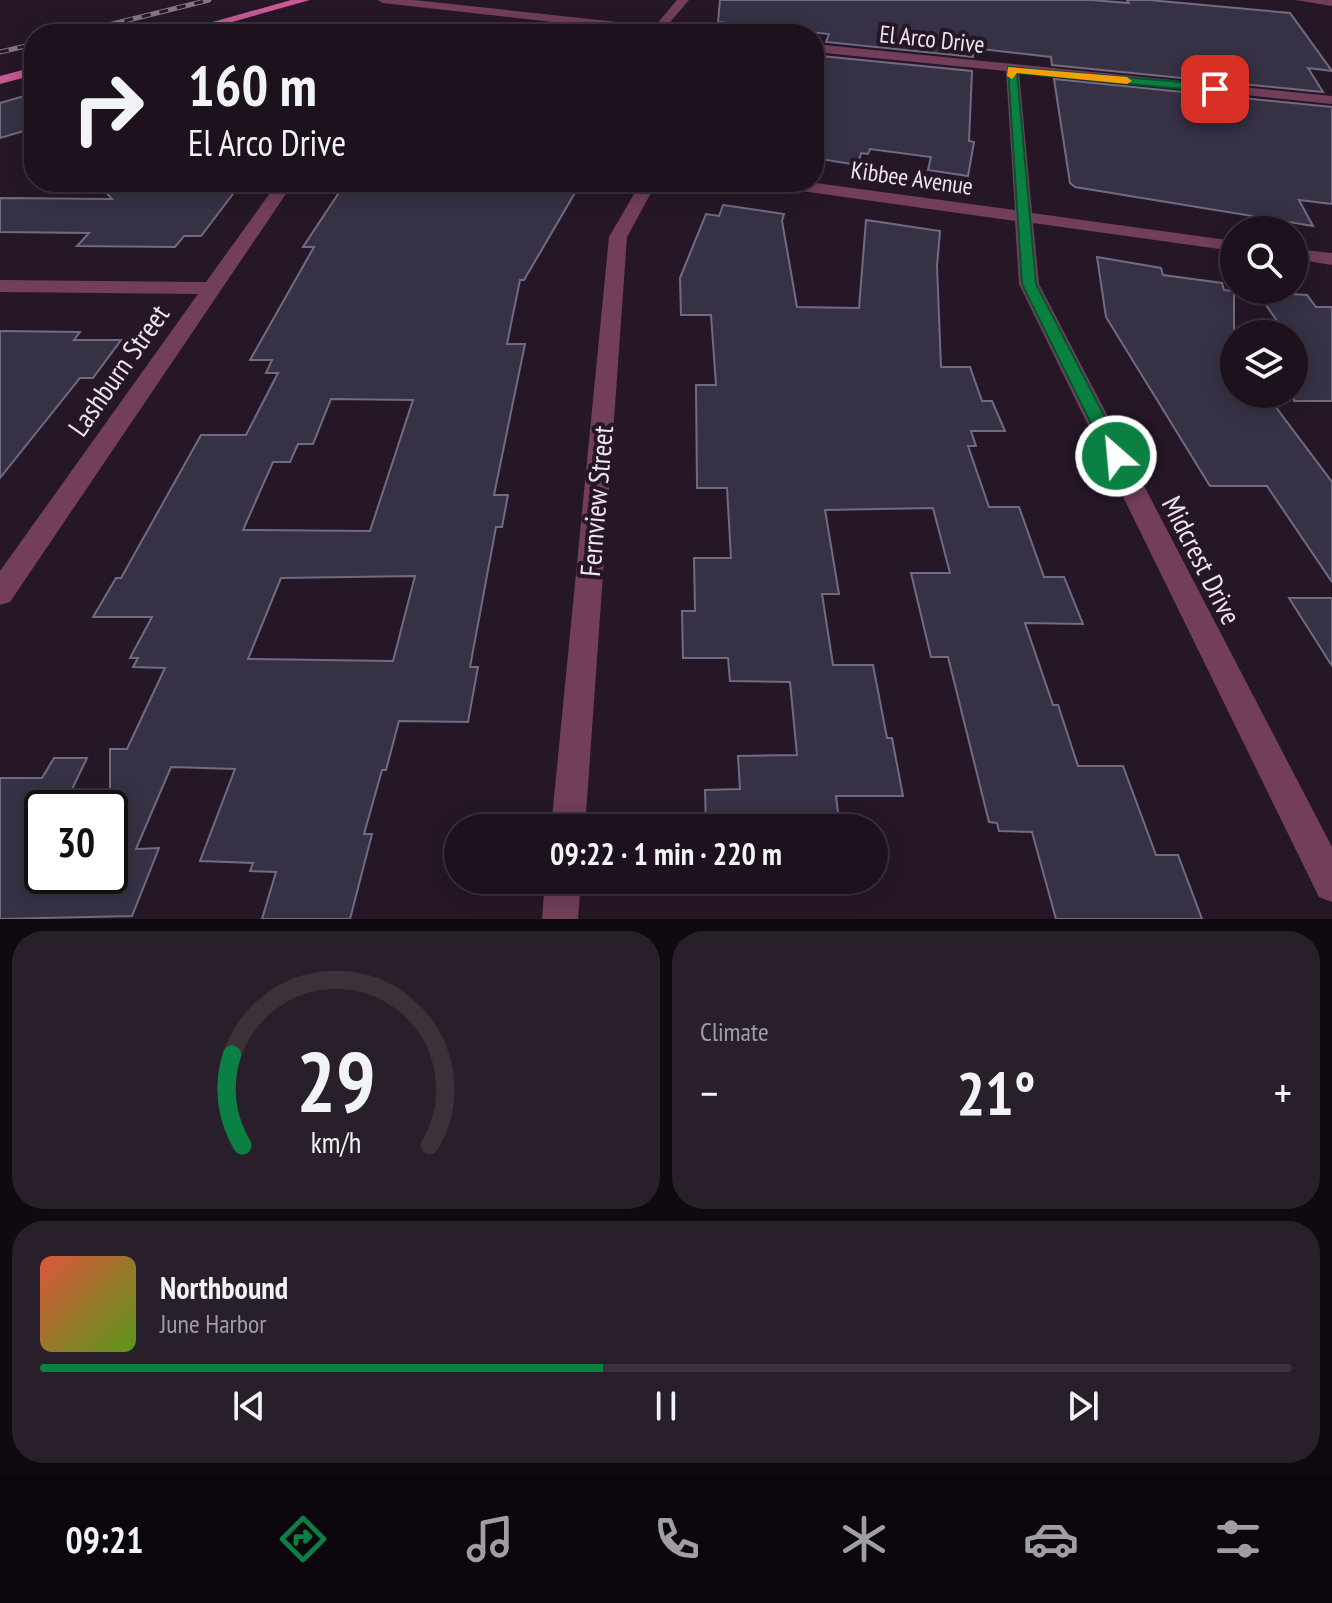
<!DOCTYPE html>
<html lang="en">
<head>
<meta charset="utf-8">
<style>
  body { margin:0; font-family:"PT Sans Narrow",sans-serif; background:#291f2a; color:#f1f3f6; height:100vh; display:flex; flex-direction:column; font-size:30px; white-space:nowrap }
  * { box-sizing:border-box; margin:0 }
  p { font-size:26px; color:#a09da4 }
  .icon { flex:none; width:44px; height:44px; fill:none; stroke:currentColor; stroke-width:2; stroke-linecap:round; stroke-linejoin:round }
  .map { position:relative; height:919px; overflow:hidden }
  .details { display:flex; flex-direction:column; gap:12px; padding:12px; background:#0f0910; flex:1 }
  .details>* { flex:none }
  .guide { position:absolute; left:24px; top:24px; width:800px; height:168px; border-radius:32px; box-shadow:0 4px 20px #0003,0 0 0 2px #3a313b; background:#1c111d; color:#f1f3f6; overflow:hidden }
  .fabs { position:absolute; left:1220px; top:216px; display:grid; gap:16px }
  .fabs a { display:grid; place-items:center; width:88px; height:88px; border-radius:50%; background:#1c111d; box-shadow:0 4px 20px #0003,0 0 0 2px #3a313b; font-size:40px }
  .speed { position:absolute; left:24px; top:790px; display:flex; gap:16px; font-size:40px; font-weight:700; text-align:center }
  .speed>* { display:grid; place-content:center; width:104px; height:104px; border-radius:50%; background:#1c111d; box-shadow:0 4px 20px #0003,0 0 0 2px #3a313b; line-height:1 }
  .speed .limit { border:4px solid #111; border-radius:12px; background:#fff; color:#111 }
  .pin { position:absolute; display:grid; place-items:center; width:68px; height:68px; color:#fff; margin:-34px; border-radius:16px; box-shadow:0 4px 12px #0006 }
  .me { position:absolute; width:88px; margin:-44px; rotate:333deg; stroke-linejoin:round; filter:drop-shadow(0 0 6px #0008) }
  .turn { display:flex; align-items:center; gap:28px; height:168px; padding:0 32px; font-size:36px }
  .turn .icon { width:104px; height:104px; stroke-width:2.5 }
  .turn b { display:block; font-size:56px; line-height:68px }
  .big { font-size:60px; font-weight:800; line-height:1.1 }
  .details .tile { flex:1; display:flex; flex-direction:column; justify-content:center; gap:12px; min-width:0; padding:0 28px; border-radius:32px; background:#291f2a }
  .details .dial { align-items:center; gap:0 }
  .dial svg { height:208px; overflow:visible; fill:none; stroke:#3a313b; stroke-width:7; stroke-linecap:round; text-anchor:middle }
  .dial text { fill:#f1f3f6; stroke:none }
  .song { display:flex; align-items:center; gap:24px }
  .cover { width:96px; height:96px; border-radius:12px; background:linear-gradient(135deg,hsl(10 70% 55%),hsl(90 70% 35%)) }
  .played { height:8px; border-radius:4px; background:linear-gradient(90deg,#0b8043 45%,#3a313b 45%) }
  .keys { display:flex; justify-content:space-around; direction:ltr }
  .heat { display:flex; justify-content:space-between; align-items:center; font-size:44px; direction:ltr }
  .details .tiles { flex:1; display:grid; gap:12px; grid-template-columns:1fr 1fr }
  .tile:last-child { grid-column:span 2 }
  .trip { position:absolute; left:444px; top:814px; width:444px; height:80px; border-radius:40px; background:#1c111d; box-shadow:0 4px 20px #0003,0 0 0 2px #3a313b; font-weight:800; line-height:80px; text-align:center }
  .tab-bar { display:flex; height:128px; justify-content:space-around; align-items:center; background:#0b070c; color:#a09da4 }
  .tab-bar .icon { width:56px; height:56px }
  .tab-bar .selected { color:#0b8043 }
  .tab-bar b { font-size:36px; color:#f1f3f6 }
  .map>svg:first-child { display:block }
  .building { fill:#373145; stroke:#716b82; stroke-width:2; fill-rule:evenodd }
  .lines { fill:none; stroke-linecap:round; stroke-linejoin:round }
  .minor { fill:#723e59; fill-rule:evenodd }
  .major { fill:#c55a94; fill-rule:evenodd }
  .rail-casing { stroke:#837684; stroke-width:5 }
  .rail { stroke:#261727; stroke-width:3; stroke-dasharray:9; stroke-linecap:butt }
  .route { fill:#0b8043; stroke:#07532c; stroke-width:2 }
  .slow { fill:#f59e0b }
  .labels { text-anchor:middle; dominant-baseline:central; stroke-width:8; stroke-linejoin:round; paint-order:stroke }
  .far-street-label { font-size:24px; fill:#eee4ef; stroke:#261727 }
  .street-label { font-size:28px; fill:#eee4ef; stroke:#261727 }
</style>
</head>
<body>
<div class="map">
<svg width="1332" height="919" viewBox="0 0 1332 919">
  <rect width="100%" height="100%" fill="#261727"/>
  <g class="building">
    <path d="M 720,0 L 1091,0 L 1129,3 L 1127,0 L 1149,0 L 1290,13 L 1332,71 L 1308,68 L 1323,92 L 1052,65 L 1051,57 L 973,48 L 973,57 L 826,42 L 829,34 L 718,22 Z"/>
    <path d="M 821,56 L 972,71 L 969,141 L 974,142 L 968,176 L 928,170 L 931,157 L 870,149 L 868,154 L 861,153 L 858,165 L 814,158 L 814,75 Z"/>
    <path d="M 1054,79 L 1332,107 L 1332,204 L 1299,200 L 1313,226 L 1075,187 L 1070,183 Z"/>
    <path d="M 34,93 L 34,128 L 0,138 L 0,103 Z"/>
    <path d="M 97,182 L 242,182 L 201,236 L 184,236 L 175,247 L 77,246 L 89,233 L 0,232 L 0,198 L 112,199 Z"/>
    <path d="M 346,182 L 545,182 L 579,186 L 524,280 L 520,280 L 507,344 L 525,344 L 494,495 L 508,495 L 502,527 L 496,527 L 470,667 L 478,667 L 468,722 L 399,721 L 386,770 L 382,770 L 364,834 L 372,834 L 350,919 L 262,919 L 276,872 L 250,871 L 253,863 L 200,861 L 235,769 L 171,767 L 136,849 L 159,848 L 132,916 L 0,919 L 0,778 L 42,778 L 54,758 L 87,758 L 63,808 L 42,808 L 42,851 L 30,876 L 110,876 L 110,749 L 127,749 L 165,668 L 133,667 L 138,658 L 130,658 L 152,617 L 93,617 L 116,578 L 121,578 L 201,435 L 246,435 L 278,373 L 266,373 L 272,360 L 250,360 L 314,247 L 303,247 ZM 331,399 L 413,400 L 370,531 L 243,530 L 273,462 L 290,462 L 298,444 L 313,444 ZM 415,576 L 393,661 L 248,659 L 281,578 Z"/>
    <path d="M 723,205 L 784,214 L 782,221 L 797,307 L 859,308 L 866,220 L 940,231 L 937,266 L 941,367 L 970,367 L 982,401 L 992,401 L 1005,431 L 971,431 L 976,446 L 968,446 L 989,507 L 1019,507 L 1044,577 L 1064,577 L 1083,624 L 1025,623 L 1053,705 L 1058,705 L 1078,766 L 1123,766 L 1156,855 L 1178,855 L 1202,919 L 1056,919 L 1032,832 L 999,831 L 997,823 L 989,822 L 948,657 L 931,657 L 911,573 L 950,573 L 933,508 L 825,510 L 839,594 L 822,594 L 833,665 L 873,665 L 887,738 L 892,738 L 903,796 L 836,796 L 840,828 L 706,828 L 705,790 L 740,789 L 738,756 L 797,755 L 790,682 L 730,681 L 728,658 L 683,658 L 682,611 L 695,611 L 694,558 L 731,558 L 727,488 L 697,488 L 696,385 L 716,385 L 711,315 L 681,315 L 680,278 L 706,214 L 719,216 Z"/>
    <path d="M 1097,257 L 1161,268 L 1163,275 L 1222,283 L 1224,290 L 1234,291 L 1234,394 L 1266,394 L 1332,482 L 1332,582 L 1267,486 L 1210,486 L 1106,317 Z"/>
    <path d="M 1257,292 L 1307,295 L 1316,307 L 1332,307 L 1332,401 L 1294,401 L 1294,334 L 1286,334 Z"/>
    <path d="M 0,331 L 80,332 L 74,340 L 121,340 L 93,378 L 80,378 L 0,478 Z"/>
    <path d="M 1289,598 L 1332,598 L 1332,666 Z"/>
    <path d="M 708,880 L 843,880 L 845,894 L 708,895 Z"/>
  </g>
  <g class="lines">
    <g class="minor">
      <path d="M 377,0 L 414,0 L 655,26 L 677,0 L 689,0 L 666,27 L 699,34 L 660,34 L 383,3 Z"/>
      <path d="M 1295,0 L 1332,0 L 1332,6 Z"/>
      <path d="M 814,44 L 1332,96 L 1332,104 L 1019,72 L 1032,213 L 1234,241 L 1234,251 L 1033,223 L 1039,284 L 1332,847 L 1332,902 L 1319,897 L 1019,284 L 1015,221 L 773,187 L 765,182 L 808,182 L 1015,210 L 1006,71 L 814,52 Z"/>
      <path d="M 278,182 L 294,182 L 10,602 L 0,605 L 0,571 L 198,294 L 0,292 L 0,280 L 206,282 Z"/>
      <path d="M 641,182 L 657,182 L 627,237 L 585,828 L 551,828 L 609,237 Z"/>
      <path d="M 1294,249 L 1332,253 L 1332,265 L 1294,259 Z"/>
      <path d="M 545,880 L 581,880 L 578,919 L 542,919 Z"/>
    </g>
    <g class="major">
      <path d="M 291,0 L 310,0 L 190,34 L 170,34 Z"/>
      <path d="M 34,67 L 34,75 L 0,84 L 0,76 Z"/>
    </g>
    <defs>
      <g id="rail">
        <path d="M 72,34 L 209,0"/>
        <path d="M 0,52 L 34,44"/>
      </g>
    </defs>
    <use href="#rail" class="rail-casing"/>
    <use href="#rail" class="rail"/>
  </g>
  <path class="route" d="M 1008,67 L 1215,85 L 1221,89 L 1215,92 L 1017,73 L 1036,284 L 1125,456 L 1116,463 L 1107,456 L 1022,284 Z"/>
  <path class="slow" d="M 1008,67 L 1127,77 L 1132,81 L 1127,84 L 1017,73 L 1012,79 L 1007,76 Z"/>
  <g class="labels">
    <g class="far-street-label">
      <text transform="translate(932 39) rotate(6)">El Arco Drive</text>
      <text transform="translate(912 178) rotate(8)">Kibbee Avenue</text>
    </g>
    <g class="street-label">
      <text transform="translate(118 370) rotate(-55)">Lashburn Street</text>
      <text transform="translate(596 501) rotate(-85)">Fernview Street</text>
      <text transform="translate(1202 560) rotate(63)">Midcrest Drive</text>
    </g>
  </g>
</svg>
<div class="fabs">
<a><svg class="icon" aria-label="search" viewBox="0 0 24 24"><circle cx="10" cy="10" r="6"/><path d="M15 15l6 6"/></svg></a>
<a><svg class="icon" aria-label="layers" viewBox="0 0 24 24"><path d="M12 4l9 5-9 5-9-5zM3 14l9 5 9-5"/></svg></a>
</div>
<div class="speed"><div class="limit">30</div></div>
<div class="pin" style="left:1215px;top:89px;background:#d93025"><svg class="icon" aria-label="arrive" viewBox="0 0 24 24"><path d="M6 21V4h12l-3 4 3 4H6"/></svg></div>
<svg class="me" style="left:1116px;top:456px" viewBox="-20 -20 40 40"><circle r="17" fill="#0b8043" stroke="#fff" stroke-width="3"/><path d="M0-11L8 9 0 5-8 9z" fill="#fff"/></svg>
<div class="trip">09:22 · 1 min · 220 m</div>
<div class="guide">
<div class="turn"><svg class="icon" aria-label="right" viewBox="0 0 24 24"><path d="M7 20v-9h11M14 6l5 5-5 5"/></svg><div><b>160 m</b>El Arco Drive</div></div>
</div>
</div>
<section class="details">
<div class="tiles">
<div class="tile dial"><svg viewBox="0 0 100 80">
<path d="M14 69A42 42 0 1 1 86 69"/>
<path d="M14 69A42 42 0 0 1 10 34" stroke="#0b8043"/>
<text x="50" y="56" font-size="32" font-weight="700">29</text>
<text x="50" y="72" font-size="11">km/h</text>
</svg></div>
<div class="tile"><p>Climate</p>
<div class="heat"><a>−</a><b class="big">21°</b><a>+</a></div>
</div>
<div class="tile">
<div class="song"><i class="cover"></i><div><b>Northbound</b><p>June Harbor</p></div></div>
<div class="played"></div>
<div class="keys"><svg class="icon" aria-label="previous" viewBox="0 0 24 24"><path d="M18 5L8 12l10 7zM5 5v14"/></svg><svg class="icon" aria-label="pause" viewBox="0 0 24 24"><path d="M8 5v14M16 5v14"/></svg><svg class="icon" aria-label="next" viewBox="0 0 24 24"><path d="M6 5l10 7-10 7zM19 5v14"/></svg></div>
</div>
</div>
</section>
<nav class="tab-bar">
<b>09:21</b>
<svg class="icon selected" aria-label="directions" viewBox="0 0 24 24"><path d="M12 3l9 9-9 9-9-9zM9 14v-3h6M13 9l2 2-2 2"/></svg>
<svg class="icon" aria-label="music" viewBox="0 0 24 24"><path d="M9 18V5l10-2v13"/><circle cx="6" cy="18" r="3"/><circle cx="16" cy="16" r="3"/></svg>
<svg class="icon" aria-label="phone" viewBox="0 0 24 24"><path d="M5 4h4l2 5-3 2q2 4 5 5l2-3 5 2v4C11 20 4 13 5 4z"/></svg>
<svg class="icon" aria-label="climate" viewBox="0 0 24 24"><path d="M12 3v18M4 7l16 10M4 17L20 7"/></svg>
<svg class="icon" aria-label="car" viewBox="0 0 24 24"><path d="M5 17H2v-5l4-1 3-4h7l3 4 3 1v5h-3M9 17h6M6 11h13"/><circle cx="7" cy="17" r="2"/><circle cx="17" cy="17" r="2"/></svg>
<svg class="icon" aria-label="filters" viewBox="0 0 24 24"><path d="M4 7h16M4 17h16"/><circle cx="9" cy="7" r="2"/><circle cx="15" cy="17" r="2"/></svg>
</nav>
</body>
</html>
